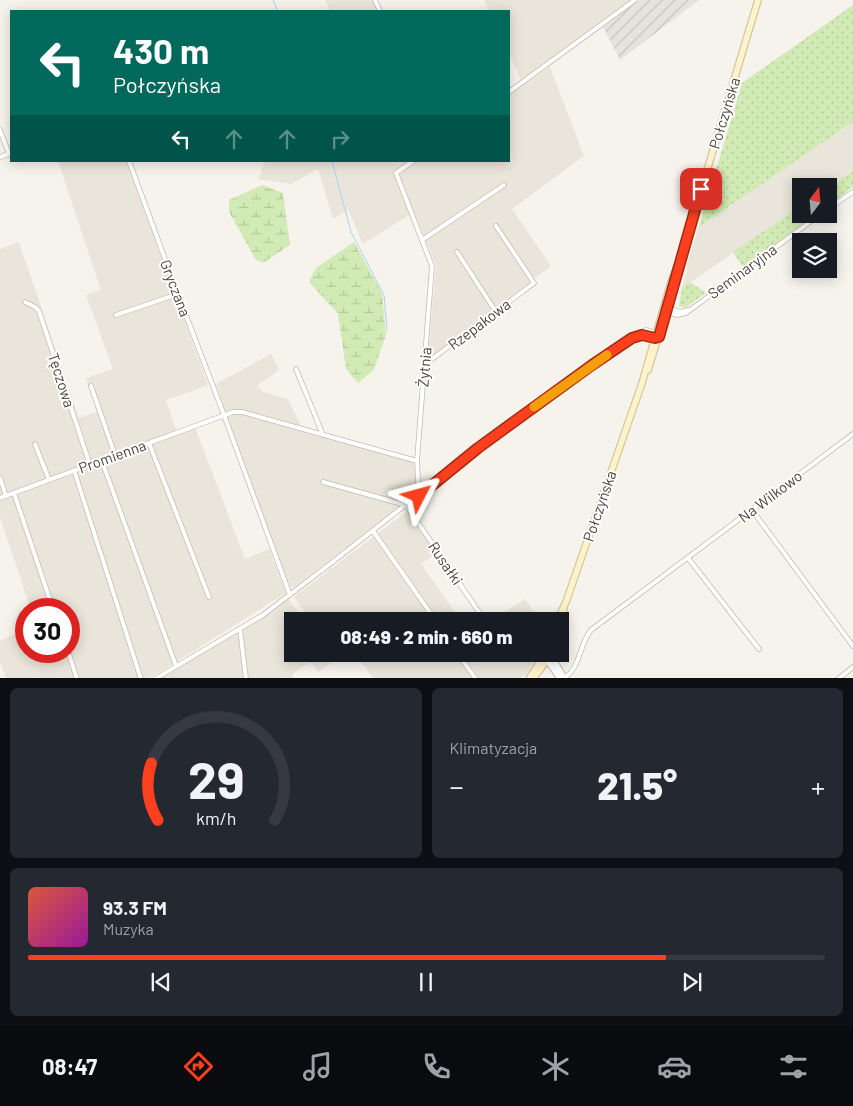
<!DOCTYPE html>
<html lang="pl">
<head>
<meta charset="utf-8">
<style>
  body { margin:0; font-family:Barlow,sans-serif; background:#242831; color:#f1f3f6; height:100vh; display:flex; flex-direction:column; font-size:19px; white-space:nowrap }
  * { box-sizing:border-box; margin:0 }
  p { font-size:16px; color:#9ea1a6 }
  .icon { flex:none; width:28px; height:28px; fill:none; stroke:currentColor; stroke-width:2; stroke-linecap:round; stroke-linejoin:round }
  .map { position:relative; height:678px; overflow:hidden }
  .side { display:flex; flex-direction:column; gap:10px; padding:10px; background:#0d0f14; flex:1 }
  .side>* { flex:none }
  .guide { position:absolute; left:10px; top:10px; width:500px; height:152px; border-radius:0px; box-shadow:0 2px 12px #0003; background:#00695c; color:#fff; overflow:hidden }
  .needle { width:32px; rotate:16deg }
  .controls { position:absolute; left:792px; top:178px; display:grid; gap:10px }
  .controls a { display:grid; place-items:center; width:45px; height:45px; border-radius:0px; background:#171b24; box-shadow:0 2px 12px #0003; font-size:25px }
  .speed { position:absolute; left:15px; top:598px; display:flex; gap:10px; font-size:25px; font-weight:700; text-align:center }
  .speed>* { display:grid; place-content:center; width:65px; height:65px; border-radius:50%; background:#171b24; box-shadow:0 2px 12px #0003; line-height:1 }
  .speed .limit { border:8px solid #d22; background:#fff; color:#111 }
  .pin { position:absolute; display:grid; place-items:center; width:42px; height:42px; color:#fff; margin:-21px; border-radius:10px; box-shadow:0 2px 8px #0006 }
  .me { position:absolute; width:55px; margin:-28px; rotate:51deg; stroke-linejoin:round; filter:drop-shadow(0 0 4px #0008) }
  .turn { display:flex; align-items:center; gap:18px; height:105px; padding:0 20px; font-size:22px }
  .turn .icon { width:65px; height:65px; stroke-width:2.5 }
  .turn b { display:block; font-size:35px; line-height:42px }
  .lanes { display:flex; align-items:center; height:48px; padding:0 20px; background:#0003; justify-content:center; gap:25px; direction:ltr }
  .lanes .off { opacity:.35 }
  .big { font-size:38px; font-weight:800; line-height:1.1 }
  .side .card { flex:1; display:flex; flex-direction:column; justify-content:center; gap:8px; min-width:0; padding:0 18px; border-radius:8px; background:#242831 }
  .side .dial { align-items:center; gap:0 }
  .dial svg { height:130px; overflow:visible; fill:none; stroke:#363941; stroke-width:7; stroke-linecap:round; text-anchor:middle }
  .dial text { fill:#f1f3f6; stroke:none }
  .song { display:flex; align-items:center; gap:15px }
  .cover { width:60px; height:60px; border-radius:8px; background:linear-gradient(135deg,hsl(10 70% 55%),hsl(300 70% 35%)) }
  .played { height:5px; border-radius:2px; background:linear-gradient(90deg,#fc3f1d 80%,#363941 80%) }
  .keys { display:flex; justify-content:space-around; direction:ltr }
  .heat { display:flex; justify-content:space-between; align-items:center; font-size:28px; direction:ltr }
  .side .tiles { flex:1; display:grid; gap:10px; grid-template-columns:1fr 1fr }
  .card:last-child { grid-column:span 2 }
  .trip { position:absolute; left:284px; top:612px; width:285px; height:50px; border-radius:0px; background:#171b24; box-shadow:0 2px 12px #0003; font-weight:800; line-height:50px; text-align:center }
  .dock { display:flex; height:80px; justify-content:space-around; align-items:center; background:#090b0e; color:#9ea1a6 }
  .dock .icon { width:35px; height:35px }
  .dock .active { color:#fc3f1d }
  .dock b { font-size:22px; color:#f1f3f6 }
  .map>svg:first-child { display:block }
  .residential { fill:#eae5da }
  .industrial { fill:url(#industrial-furrows) }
  .grass { fill:url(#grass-dots) }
  .wetland { fill:url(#wetland-marsh) }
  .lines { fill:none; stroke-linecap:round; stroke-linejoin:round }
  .stream { stroke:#a9d4f2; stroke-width:1 }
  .minor-casing { stroke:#c2bbae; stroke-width:5.5 }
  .tertiary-casing { stroke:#c2bbae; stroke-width:7 }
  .secondary-casing { stroke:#d6c79b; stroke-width:8 }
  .minor { stroke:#fff; stroke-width:4 }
  .tertiary { stroke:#fff; stroke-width:5 }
  .secondary { stroke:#fff3cd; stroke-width:5.5 }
  .route-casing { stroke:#a42913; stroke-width:12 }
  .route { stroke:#fc3f1d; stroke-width:9 }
  .slow { stroke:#f59e0b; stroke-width:9 }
  .labels { text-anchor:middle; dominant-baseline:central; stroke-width:4; stroke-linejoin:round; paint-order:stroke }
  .street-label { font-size:15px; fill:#4b4439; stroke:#fff }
</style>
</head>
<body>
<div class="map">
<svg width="853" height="679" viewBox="0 0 853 679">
  <defs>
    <pattern id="industrial-furrows" width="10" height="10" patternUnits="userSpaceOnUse" patternTransform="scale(1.25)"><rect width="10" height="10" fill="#e6e2dd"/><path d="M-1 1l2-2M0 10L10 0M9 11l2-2" fill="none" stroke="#c7c3be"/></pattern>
    <pattern id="grass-dots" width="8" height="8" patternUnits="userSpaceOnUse" patternTransform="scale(1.25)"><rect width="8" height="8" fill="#d2eab5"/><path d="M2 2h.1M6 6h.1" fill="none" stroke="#b6ca9c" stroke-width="1.8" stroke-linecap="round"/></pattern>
    <pattern id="wetland-marsh" width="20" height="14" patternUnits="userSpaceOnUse" patternTransform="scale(1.25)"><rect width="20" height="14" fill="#d2eab5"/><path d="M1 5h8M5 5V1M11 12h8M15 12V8" fill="none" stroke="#b6ca9c"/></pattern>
  </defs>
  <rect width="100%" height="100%" fill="#f6f3ec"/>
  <g class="residential">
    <path d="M 325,0 L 372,0 L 377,11 L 330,11 Z"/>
    <path d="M 484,0 L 631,0 L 521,80 L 509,53 L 509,11 L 489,11 Z"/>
    <path d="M 550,67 L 584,156 L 512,209 L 551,266 L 428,359 L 436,265 L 416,216 L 408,216 L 363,244 L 348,209 L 333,219 L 318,169 L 291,184 L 258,179 L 265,161 L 509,161 L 509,95 Z"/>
    <path d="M 853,122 L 853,171 L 829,187 L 801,186 L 801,206 L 682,288 L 687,271 L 687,264 L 699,227 Z"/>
    <path d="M 58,161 L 126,161 L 208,385 L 166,400 L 176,430 L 195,427 L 245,559 L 269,549 L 286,593 L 150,678 L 6,678 L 0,662 L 0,640 L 26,631 L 26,651 L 69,651 L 69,609 L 31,609 L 0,518 L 0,249 L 19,242 L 79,418 L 97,412 L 86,378 L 113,369 L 86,295 L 101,290 Z"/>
    <path d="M 271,354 L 279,370 L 257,386 L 263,392 L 288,399 L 304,432 L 414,461 L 417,493 L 294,587 L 290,586 L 252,491 L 216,384 Z"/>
    <path d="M 411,508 L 440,551 L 421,564 L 461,621 L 311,621 L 294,597 Z"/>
    <path d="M 289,599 L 304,621 L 292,621 L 292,654 L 327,654 L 332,662 L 318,672 L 310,662 L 292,674 L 294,678 L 247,678 L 242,631 Z"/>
    <path d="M 525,599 L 540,621 L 491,621 Z"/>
    <path d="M 238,632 L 244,678 L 164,678 L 164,677 Z"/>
    <path d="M 355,654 L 537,654 L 528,672 L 520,679 L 373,678 Z"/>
  </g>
  <path class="industrial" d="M 640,0 L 699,0 L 620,60 L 603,27 Z"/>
  <g class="grass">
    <path d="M 853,5 L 853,122 L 699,227 L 742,83 Z"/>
    <path d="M 853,171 L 853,187 L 829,205 L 829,187 Z"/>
    <path d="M 801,206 L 801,214 L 817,214 L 743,267 L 733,252 Z"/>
    <path d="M 690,282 L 706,293 L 685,308 L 679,306 L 682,288 Z"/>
  </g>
  <g class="wetland">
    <path d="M 262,185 L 283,193 L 290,245 L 263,263 L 256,260 L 229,212 L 229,200 Z"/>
    <path d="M 354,242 L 382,293 L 386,335 L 374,370 L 358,383 L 346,369 L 338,314 L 309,282 L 316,268 Z"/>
  </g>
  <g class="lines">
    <g class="stream">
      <path d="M 273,0 L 278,11"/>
      <path d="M 332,161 L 351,232 L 384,295 L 387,330"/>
    </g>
    <defs>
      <g id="minor">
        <path d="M 375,0 L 380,11"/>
        <path d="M 509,92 L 635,0"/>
        <path d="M 0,130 L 9,154"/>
        <path d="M 0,157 L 11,153"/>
        <path d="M 129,161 L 179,297 L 224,415 L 290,595"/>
        <path d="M 413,161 L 396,173 L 432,266 L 417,461 L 419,496"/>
        <path d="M 829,208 L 853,192"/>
        <path d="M 422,240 L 504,185"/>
        <path d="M 457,252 L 496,312"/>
        <path d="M 25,302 L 35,307 L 39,311 L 90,465"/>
        <path d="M 668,308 L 680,312 L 688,310"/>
        <path d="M 667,312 L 677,315 L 686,313 L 821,214"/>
        <path d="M 116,315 L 172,296 L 179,297"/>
        <path d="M 635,337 L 644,335 L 655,338"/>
        <path d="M 424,365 L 534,283 L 496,226"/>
        <path d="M 296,369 L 323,435"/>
        <path d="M 91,386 L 115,455"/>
        <path d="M 149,443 L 209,597"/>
        <path d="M 35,444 L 49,480"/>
        <path d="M 102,461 L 176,666"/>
        <path d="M 74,470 L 141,679"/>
        <path d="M 0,478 L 6,496"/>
        <path d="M 323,482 L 406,505 L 485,621"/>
        <path d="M 14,493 L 53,609"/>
        <path d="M 0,498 L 233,412 L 242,412 L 417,461"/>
        <path d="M 752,510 L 853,646"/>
        <path d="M 373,531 L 436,621"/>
        <path d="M 688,558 L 759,649"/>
        <path d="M 240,629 L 246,679"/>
        <path d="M 68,651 L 77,679"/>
        <path d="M 458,654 L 476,679"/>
        <path d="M 564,678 C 580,669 579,645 591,630 L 853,434"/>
        <path d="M 155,679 L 263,615 L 330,564 L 478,448 L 637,333 L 646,330 L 656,333"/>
        <path d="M 838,679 L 853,667"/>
      </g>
      <g id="tertiary">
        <path d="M 545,654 L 553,659 L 565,679"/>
        <path d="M 543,659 L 550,664 L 560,679"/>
      </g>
      <g id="secondary">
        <path d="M 648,370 L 679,270 L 681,261"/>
        <path d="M 557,621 L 566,602 L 642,383 L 671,282 L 682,254 L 758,0"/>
        <path d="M 560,626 L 564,611"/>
        <path d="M 530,677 L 545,654"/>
        <path d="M 533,679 L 542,667 L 549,654"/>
      </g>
    </defs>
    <use href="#minor" class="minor-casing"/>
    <use href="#tertiary" class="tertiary-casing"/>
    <use href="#secondary" class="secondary-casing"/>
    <use href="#minor" class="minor"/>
    <use href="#tertiary" class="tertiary"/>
    <use href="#secondary" class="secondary"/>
  </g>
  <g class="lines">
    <defs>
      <path id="route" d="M 419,496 L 478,448 L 592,365 L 632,338 L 642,335 L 655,338 L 659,337 L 701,189"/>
    </defs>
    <use href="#route" class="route-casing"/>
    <use href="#route" class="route"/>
    <path class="slow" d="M 534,407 L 607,355"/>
  </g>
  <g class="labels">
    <g class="street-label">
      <text transform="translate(724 113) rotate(-73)">Połczyńska</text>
      <text transform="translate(742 271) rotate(-36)">Seminaryjna</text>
      <text transform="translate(176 288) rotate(69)">Gryczana</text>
      <text transform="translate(479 324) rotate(-37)">Rzepakowa</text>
      <text transform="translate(424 367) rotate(-85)">Żytnia</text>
      <text transform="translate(62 380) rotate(72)">Tęczowa</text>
      <text transform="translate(112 456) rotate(-20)">Promienna</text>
      <text transform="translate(770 496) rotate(-37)">Na Wilkowo</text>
      <text transform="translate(599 506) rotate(-71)">Połczyńska</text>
      <text transform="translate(446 563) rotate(56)">Rusałki</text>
    </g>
  </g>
</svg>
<div class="controls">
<a><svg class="needle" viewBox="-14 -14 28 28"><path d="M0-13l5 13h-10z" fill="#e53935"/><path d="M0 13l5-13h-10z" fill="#9ea1a6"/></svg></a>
<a><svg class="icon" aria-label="layers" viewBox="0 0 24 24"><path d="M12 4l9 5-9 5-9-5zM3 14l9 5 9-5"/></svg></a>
</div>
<div class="speed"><div class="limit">30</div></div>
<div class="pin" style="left:701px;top:189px;background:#d93025"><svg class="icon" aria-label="arrive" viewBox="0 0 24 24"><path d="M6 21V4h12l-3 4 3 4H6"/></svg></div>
<svg class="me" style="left:419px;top:496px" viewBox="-20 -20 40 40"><path d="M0-17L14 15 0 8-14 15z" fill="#fc3f1d" stroke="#fff" stroke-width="4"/></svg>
<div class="trip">08:49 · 2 min · 660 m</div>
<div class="guide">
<div class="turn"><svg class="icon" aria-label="left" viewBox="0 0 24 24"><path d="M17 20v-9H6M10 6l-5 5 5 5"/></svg><div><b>430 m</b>Połczyńska</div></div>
<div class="lanes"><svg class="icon" aria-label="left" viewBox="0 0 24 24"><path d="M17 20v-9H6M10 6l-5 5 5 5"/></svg><svg class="icon off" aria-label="ahead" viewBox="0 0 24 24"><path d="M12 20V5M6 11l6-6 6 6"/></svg><svg class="icon off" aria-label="ahead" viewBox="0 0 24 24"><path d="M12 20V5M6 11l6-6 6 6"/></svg><svg class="icon off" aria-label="right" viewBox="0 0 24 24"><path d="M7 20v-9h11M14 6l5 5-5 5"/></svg></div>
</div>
</div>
<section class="side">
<div class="tiles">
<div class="card dial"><svg viewBox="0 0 100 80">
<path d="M14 69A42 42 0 1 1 86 69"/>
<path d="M14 69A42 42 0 0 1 10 34" stroke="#fc3f1d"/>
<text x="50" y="56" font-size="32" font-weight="700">29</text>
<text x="50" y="72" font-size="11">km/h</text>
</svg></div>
<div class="card"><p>Klimatyzacja</p>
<div class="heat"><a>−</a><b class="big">21.5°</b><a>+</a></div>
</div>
<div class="card">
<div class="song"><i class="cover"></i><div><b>93.3 FM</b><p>Muzyka</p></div></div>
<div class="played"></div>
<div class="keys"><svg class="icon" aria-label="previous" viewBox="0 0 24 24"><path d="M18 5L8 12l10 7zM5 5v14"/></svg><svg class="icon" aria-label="pause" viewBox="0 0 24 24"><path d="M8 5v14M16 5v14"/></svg><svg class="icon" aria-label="next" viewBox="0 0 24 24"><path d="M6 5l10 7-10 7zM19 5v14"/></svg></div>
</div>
</div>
</section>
<nav class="dock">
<b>08:47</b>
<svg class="icon active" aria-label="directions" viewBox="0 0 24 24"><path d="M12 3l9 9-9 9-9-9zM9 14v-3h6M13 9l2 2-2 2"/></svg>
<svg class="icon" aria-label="music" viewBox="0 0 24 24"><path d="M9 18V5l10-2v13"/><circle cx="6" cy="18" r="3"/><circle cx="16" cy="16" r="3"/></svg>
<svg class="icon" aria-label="phone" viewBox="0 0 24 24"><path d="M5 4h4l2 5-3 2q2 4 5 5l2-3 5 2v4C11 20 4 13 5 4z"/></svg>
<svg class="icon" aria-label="climate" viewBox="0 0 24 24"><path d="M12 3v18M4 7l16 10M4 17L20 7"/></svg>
<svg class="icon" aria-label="car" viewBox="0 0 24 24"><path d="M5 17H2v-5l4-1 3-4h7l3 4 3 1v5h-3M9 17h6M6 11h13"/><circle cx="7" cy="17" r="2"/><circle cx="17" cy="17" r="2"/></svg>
<svg class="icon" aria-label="filters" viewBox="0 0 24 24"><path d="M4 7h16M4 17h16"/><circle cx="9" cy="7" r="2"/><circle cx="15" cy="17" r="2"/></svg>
</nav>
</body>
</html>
